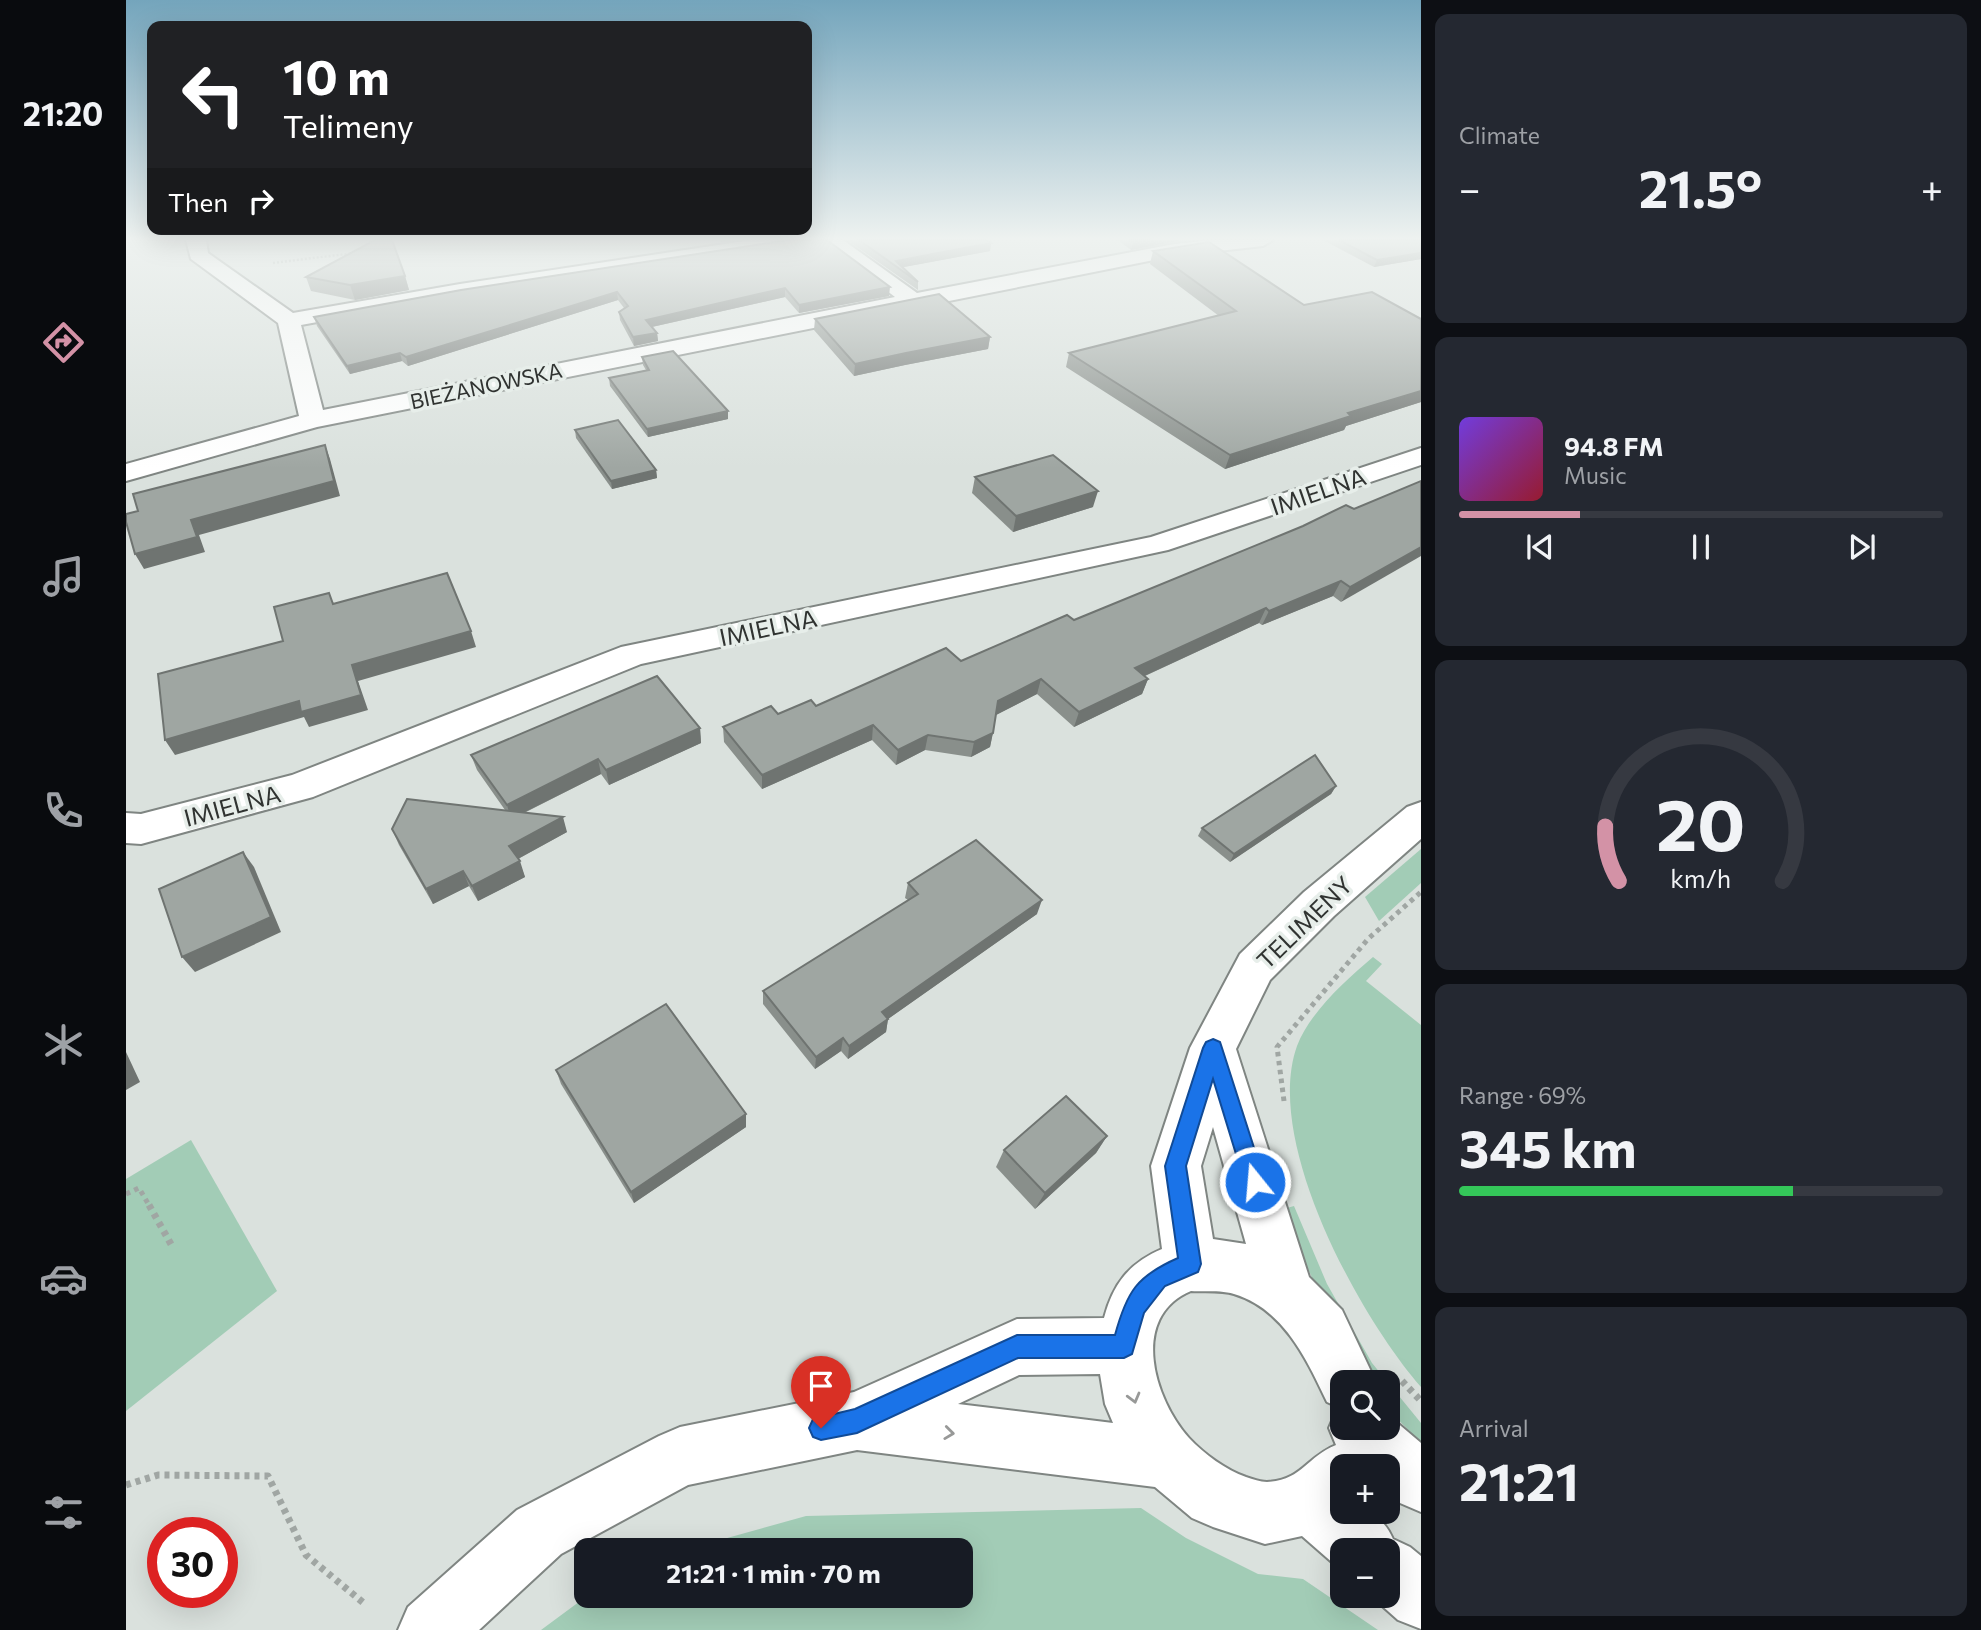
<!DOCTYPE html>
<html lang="en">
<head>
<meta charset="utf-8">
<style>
  body { margin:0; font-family:Commissioner,sans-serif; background:#242831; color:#f1f3f6; height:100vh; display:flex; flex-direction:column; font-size:26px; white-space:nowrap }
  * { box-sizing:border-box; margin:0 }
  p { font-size:23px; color:#9ea1a6 }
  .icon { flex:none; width:38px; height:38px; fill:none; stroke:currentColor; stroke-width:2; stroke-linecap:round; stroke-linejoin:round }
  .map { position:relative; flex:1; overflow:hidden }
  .panel { display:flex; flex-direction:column; gap:14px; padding:14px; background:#0d0f14; width:560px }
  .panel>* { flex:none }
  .top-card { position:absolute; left:21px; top:21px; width:665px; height:214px; border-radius:14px; box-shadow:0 7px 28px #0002; background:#202124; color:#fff; overflow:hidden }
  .tools { position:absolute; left:1204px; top:1370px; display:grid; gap:14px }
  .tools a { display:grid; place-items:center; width:70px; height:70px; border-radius:14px; background:#171b24; box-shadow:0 7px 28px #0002; font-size:35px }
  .speed { position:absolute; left:21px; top:1517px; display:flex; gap:14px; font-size:35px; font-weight:700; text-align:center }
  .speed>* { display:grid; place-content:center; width:91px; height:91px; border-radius:50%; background:#171b24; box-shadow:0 7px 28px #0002; line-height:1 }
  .speed .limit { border:10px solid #d22; background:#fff; color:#111 }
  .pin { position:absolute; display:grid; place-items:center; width:60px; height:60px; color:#fff; margin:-72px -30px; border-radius:50% 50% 50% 0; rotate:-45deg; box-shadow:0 0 7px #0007 }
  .pin .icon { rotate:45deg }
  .me { position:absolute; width:77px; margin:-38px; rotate:343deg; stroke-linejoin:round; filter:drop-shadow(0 0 5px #0008) }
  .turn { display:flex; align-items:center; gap:24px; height:147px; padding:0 21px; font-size:32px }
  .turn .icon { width:91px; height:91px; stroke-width:2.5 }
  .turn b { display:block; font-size:49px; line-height:60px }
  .then { display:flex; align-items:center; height:66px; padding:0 21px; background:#0003; gap:14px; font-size:26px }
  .big { font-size:52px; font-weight:700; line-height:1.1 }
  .panel .card { flex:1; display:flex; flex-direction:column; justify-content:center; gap:10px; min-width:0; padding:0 24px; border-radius:14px; background:#242831 }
  .panel .dial { align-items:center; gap:0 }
  .dial svg { height:182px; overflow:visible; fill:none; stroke:#363941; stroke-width:7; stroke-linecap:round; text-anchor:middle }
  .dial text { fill:#f1f3f6; stroke:none }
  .song { display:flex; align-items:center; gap:21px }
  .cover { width:84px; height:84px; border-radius:10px; background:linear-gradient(135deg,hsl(260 70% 55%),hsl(350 70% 35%)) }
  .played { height:7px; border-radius:4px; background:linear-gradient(90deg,#d392a6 25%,#363941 25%) }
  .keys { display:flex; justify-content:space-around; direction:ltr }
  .heat { display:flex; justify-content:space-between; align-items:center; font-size:38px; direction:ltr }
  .charge { height:10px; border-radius:5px; background:linear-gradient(90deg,#34c759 69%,#363941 0) }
  .trip { position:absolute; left:448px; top:1538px; width:399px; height:70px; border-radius:14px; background:#171b24; box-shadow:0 7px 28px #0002; font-weight:700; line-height:70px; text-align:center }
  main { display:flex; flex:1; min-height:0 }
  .tabs { display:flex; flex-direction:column; width:126px; justify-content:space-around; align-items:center; background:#090b0e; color:#9ea1a6 }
  .tabs .icon { width:49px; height:49px }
  .tabs .current { color:#d392a6 }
  .tabs b { font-size:32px; color:#f1f3f6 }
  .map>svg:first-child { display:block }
  .green { fill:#a2ccb6 }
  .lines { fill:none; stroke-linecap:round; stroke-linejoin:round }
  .minor-casing { stroke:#7f8582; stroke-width:4 }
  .path-far2 { stroke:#a0a6a3; stroke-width:2.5; stroke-dasharray:2 2; stroke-linecap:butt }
  .path-far1 { stroke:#a0a6a3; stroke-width:5; stroke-dasharray:4.5 4.5; stroke-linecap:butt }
  .path { stroke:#a0a6a3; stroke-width:7; stroke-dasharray:5 5; stroke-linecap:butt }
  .minor { fill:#fff; fill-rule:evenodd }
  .wall { fill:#898f8b }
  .shaded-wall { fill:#6f7471 }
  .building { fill:#9fa6a2; stroke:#6f7471; stroke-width:2 }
  .oneway { stroke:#989998 }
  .route { fill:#1a73e8; stroke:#114b97; stroke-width:2 }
  .labels { text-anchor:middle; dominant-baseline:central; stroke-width:7; stroke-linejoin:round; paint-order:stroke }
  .far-street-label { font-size:21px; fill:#303331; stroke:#e7eeea }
  .street-label { font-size:24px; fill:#303331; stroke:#e7eeea }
</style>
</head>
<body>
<main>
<nav class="tabs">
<b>21:20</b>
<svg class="icon current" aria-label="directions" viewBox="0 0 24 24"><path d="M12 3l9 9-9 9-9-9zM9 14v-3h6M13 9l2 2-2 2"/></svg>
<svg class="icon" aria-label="music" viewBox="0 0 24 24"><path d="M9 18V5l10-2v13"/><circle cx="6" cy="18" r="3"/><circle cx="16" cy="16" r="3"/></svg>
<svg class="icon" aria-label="phone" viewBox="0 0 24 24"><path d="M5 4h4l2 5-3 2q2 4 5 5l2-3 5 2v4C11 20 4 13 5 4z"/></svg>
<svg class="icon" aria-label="climate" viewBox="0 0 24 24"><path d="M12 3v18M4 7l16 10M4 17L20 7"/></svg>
<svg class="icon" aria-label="car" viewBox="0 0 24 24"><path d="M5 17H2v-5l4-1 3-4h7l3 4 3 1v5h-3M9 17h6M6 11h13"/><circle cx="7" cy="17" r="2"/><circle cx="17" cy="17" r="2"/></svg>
<svg class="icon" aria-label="filters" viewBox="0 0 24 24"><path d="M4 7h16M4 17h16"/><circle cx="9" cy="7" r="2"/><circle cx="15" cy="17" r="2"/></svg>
</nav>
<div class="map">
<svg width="1295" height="1630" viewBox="0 0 1295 1630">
  <rect width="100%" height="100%" fill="#dae1dd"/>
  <g class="green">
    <path d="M 1295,849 L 1295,883 L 1253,921 L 1239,897 Z"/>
    <path d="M 1247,957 L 1256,964 L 1240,981 L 1295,1025 L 1295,1387 C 1233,1316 1137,1141 1171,1046 C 1184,1012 1220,980 1247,957 Z"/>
    <path d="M 65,1140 L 151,1291 L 0,1411 L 0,1179 Z"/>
    <path d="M 1168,1206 L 1201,1284 L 1246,1363 L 1295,1423 L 1295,1443 L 1262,1409 L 1262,1382 L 1244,1382 L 1242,1379 C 1208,1321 1178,1274 1161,1208 Z"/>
    <path d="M 1015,1508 L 1060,1538 L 1132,1574 L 1177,1579 L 1252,1630 L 415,1630 L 461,1596 L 835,1596 L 835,1550 L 558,1550 L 680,1516 Z"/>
  </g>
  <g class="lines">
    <defs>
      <g id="minor">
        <path d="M 60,240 L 80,240 L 82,253 L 167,313 L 334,284 L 625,240 L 671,240 L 661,246 L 334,296 L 175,325 L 197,410 L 769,297 L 695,240 L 717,240 L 791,293 L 1048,244 L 1087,240 L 1147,240 L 1137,246 L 1048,256 L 191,427 L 0,481 L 0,464 L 173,416 L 152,323 L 65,259 Z"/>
        <path d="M 1295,448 L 1295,465 L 1042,550 L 515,664 L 187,797 L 15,844 L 0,843 L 0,813 L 15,814 L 166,775 L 495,647 L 1025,537 Z"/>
        <path d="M 1295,802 L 1295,839 L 1208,916 L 1144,980 L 1110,1049 L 1183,1277 L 1216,1310 L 1250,1382 L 1216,1382 L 1216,1428 L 1262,1428 L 1262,1415 L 1295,1443 L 1295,1512 L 1274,1503 L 1262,1493 L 1262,1466 L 1216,1466 L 1216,1512 C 1242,1512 1256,1514 1267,1539 L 1284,1547 L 1295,1556 L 1295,1629 L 1272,1620 L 1245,1596 L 1262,1596 L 1262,1550 L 1216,1550 L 1216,1571 L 1176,1536 L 1139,1544 L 1087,1527 L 1066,1518 L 1029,1487 L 731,1450 L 562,1485 L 435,1554 L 353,1630 L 272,1630 L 282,1607 L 391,1510 L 533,1436 L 554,1427 L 728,1392 L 891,1319 L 978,1318 C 987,1284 1003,1263 1036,1249 L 1025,1166 L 1064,1048 L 1114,954 L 1178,892 L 1281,807 ZM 1087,1127 L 1120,1244 L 1087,1239 L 1075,1166 ZM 1065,1291 C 1078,1292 1095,1290 1108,1294 C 1158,1309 1181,1360 1201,1402 L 1212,1407 L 1203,1428 L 1210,1445 C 1180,1457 1177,1480 1141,1482 C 1134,1482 1127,1479 1120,1477 C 1100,1470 1078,1454 1063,1438 C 1028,1399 1003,1317 1065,1291 ZM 974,1374 L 979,1404 L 987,1423 L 832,1404 L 893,1375 Z"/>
      </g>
    </defs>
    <use href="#minor" class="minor-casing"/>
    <path class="path-far2" d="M 147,263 L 228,253"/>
    <g class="path-far1">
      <path d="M 1158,1101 L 1151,1047 L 1242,939 L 1295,892"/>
      <path d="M 0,1194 L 13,1188 L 24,1207"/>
    </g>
    <g class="path">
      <path d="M 23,1205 L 46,1246"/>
      <path d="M 1276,1381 L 1295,1401"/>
      <path d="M 0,1485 L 32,1475 L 142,1476 L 180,1555 L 240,1605"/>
    </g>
    <use href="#minor" class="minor"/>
  </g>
  <g class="wall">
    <path d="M 721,240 L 861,240 L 865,243 L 864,251 L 777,267 L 792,282 L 792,290 Z"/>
    <path d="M 992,240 L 1057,240 L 1005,250 Z"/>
    <path d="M 1197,240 L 1295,240 L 1295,259 L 1248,267 Z"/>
    <path d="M 661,241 L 763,296 L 673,313 L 659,297 L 526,327 L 531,333 L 532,341 L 508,346 L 494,320 L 493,312 L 498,308 L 492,300 L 282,366 L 276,361 L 224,374 L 191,326 L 188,317 Z"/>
    <path d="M 1027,251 L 1178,305 L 1295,319 L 1295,402 L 1220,426 L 1218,430 L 1099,469 L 940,367 L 943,353 L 1093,316 L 1024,264 Z"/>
    <path d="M 279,276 L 283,290 L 229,300 L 185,291 L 180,277 Z"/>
    <path d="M 689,319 L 864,337 L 862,349 L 779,365 L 728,376 L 688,330 Z"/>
    <path d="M 516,357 L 602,411 L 602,419 L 522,437 L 484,386 L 483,378 L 520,370 L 517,365 Z"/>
    <path d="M 449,430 L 530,470 L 531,478 L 486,489 L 450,438 Z"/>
    <path d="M 849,477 L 967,507 L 887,532 L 846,493 Z"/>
    <path d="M 1295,481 L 1215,602 L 1207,596 L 1136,625 L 1133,623 L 1019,676 L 1022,679 L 1016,694 L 948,727 L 911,694 L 870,715 L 864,747 L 845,757 L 799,750 L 770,765 L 746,740 L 636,789 L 598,742 L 597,727 L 690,706 L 835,661 L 948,620 L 1228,509 Z"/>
    <path d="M 574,728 L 575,743 L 483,785 L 475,774 L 400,812 L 441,832 L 392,859 L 399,877 L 352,901 L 343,886 L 307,904 L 273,845 L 266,829 L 379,810 L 351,770 L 345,755 Z"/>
    <path d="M 1210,786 L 1205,794 L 1104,862 L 1072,836 L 1076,828 Z"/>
    <path d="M 782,883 L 911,914 L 762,1019 L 760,1032 L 722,1059 L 715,1051 L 689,1069 L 637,1004 L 637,991 L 782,900 L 779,898 Z"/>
    <path d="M 430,1070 L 620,1114 L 620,1127 L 508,1203 L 435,1084 Z"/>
    <path d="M 981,1136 L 970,1153 L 909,1209 L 870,1167 L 878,1150 Z"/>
  </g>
  <g class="shaded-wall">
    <path d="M 594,240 L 610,240 L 595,242 Z"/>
    <path d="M 1024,240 L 1057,240 L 1005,250 L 1007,242 Z"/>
    <path d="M 865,243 L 864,251 L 773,268 L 770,261 Z"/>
    <path d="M 1295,253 L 1295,259 L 1248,267 L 1251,260 Z"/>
    <path d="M 279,276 L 283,290 L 229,300 L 224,285 Z"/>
    <path d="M 764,287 L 763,296 L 673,313 L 673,305 Z"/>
    <path d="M 659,288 L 659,297 L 521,328 L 520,320 Z"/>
    <path d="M 491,292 L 492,300 L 282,366 L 280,357 Z"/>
    <path d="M 531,333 L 532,341 L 508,346 L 507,337 Z"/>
    <path d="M 864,337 L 862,349 L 779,365 L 728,376 L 729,364 L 780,353 Z"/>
    <path d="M 274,353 L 276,361 L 224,374 L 221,366 Z"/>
    <path d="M 1295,391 L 1295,402 L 1220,426 L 1218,430 L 1099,469 L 1104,455 L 1222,413 Z"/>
    <path d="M 602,411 L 602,419 L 522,437 L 521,429 Z"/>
    <path d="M 199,445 L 204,459 L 214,496 L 73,535 L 79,552 L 18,569 L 9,554 L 65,520 Z"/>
    <path d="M 530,470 L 531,478 L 486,489 L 485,481 Z"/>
    <path d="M 972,491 L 967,507 L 887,532 L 890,516 Z"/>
    <path d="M 1295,547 L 1295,556 L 1215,602 L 1224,587 Z"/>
    <path d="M 1215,581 L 1207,596 L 1136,625 L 1143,611 Z"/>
    <path d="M 1140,608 L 1133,623 L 1003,683 L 1009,668 Z"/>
    <path d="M 345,631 L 350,647 L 232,681 L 242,710 L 183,727 L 178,717 L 49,755 L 39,740 L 226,665 Z"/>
    <path d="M 915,679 L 911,694 L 868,716 L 872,701 Z"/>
    <path d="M 1022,679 L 1016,694 L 948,727 L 953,712 Z"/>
    <path d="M 747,725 L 746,740 L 636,789 L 636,775 Z"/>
    <path d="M 574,728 L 575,743 L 483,785 L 480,770 Z"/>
    <path d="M 867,733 L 864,747 L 845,757 L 848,742 Z"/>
    <path d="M 802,735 L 799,750 L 770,765 L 772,750 Z"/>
    <path d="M 472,759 L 475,774 L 385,819 L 381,805 Z"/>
    <path d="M 1210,786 L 1205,794 L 1104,862 L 1108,854 Z"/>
    <path d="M 437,817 L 441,832 L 388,861 L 383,846 Z"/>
    <path d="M 117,852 L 128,867 L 155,932 L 69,972 L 56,957 Z"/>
    <path d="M 394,861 L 399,877 L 352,901 L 346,886 Z"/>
    <path d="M 337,871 L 343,886 L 307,904 L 300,889 Z"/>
    <path d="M 916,900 L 911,914 L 762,1019 L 760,1032 L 722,1059 L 723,1046 L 756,1012 Z"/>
    <path d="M 717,1038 L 715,1051 L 689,1069 L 690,1057 Z"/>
    <path d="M 0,1052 L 14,1082 L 0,1090 Z"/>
    <path d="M 620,1114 L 620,1127 L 508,1203 L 505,1192 Z"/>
    <path d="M 981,1136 L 970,1153 L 909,1209 L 919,1193 Z"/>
  </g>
  <g class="building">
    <path d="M 249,240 L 266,240 L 279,276 L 224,285 L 180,277 Z"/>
    <path d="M 663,240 L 701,240 L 764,287 L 673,305 L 659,288 L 520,320 L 531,333 L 507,337 L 493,312 L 502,306 L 491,292 L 280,357 L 274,353 L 221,366 L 188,317 L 335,290 Z"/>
    <path d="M 733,240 L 861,240 L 865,243 L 770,261 L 792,282 Z"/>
    <path d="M 1003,240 L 1024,240 L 1007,242 Z"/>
    <path d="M 1213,240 L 1295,240 L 1295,253 L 1251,260 Z"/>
    <path d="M 1083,242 L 1178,305 L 1246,292 L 1295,319 L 1295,391 L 1222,413 L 1225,416 L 1104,455 L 943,353 L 1110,311 L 1027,251 Z"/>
    <path d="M 813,294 L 864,337 L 780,353 L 729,364 L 689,319 Z"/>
    <path d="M 547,351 L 602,411 L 521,429 L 483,378 L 523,370 L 516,357 Z"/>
    <path d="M 492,420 L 530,470 L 485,481 L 449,430 Z"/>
    <path d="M 199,445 L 208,481 L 65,520 L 71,537 L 9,554 L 0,522 L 0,514 L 12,511 L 7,494 Z"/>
    <path d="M 927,455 L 972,491 L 890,516 L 849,477 Z"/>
    <path d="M 1295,481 L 1295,547 L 1224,587 L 1215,581 L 1143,611 L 1140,608 L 1009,668 L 1022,679 L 953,712 L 915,679 L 872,701 L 867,733 L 848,742 L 802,735 L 772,750 L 747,725 L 636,775 L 597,727 L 645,706 L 652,714 L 685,700 L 690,706 L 820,648 L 835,661 L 941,615 L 948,620 L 1177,526 L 1220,505 L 1228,509 Z"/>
    <path d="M 321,573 L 345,631 L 226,665 L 235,695 L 175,712 L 173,701 L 39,740 L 32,674 L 157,641 L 148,607 L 203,593 L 207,604 Z"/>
    <path d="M 531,676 L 574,728 L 480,770 L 472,759 L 381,805 L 345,755 Z"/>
    <path d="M 1189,755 L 1210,786 L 1108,854 L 1076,828 Z"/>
    <path d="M 281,799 L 437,817 L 383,846 L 394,861 L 346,886 L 337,871 L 300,889 L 266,829 Z"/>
    <path d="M 850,840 L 916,900 L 756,1012 L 762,1019 L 723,1046 L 717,1038 L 690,1057 L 637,991 L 792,894 L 782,883 Z"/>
    <path d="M 117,852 L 145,917 L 56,957 L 33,889 Z"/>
    <path d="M 540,1004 L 620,1114 L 505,1192 L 430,1070 Z"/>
    <path d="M 940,1096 L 981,1136 L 919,1193 L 878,1150 Z"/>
  </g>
  <defs><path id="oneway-chevron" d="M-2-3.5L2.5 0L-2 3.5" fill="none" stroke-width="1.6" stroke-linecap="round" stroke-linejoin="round" transform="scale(1.75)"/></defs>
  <g class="oneway">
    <use href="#oneway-chevron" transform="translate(1008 1398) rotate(75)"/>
    <use href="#oneway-chevron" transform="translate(823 1433) rotate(7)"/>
  </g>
  <linearGradient id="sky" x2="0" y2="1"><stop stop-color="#74a5bc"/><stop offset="0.51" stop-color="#eef2f0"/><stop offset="1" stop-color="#eef2f0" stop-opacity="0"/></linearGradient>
  <rect width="1295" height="468" fill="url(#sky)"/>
  <path class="route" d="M 1087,1039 L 1094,1042 L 1096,1048 L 1139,1182 L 1136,1190 L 1129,1193 L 1121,1190 L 1087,1079 L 1060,1166 L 1075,1264 L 1072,1272 L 1039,1286 L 1018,1313 L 1006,1354 L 998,1358 L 892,1358 L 731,1433 L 695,1440 L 687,1437 L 683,1428 L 687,1419 L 729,1409 L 891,1335 L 989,1335 C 1001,1291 1011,1276 1052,1258 L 1039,1166 L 1077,1048 L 1080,1042 Z"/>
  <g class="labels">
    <g class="far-street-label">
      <text transform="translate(360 385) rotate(-12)">BIEŻANOWSKA</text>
    </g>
    <g class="street-label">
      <text transform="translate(1192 491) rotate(-19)">IMIELNA</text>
      <text transform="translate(642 627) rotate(-12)">IMIELNA</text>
      <text transform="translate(106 805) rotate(-15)">IMIELNA</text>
      <text transform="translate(1178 922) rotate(-44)">TELIMENY</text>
    </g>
  </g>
</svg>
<div class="tools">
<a><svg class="icon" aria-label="search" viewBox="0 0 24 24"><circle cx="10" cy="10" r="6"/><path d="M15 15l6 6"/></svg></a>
<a>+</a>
<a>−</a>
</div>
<div class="speed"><div class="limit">30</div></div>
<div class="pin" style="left:695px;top:1428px;background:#d93025"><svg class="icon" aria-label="arrive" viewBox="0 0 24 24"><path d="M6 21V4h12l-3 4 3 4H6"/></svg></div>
<svg class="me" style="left:1129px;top:1182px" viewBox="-20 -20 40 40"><circle r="17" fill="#1a73e8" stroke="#fff" stroke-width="3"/><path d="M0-11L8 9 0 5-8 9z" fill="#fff"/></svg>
<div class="trip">21:21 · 1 min · 70 m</div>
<div class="top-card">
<div class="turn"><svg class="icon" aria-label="left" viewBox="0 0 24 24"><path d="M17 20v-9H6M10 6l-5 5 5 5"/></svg><div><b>10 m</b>Telimeny</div></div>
<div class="then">Then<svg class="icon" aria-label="right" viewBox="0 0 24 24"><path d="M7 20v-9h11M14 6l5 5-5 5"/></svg></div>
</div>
</div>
<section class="panel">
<div class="card"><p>Climate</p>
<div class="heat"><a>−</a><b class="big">21.5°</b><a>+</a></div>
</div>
<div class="card">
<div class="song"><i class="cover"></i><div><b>94.8 FM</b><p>Music</p></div></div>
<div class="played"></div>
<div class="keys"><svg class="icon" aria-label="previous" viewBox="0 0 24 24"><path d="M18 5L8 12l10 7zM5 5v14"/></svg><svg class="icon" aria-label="pause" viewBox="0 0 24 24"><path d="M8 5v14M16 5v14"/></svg><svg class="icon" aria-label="next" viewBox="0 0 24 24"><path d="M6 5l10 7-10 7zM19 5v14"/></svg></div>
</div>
<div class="card dial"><svg viewBox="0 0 100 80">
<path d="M14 69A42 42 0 1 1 86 69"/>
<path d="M14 69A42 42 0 0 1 8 45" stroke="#d392a6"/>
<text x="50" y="56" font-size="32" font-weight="700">20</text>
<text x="50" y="72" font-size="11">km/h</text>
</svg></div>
<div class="card"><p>Range · 69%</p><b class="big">345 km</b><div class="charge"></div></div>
<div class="card"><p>Arrival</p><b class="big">21:21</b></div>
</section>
</main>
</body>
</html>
